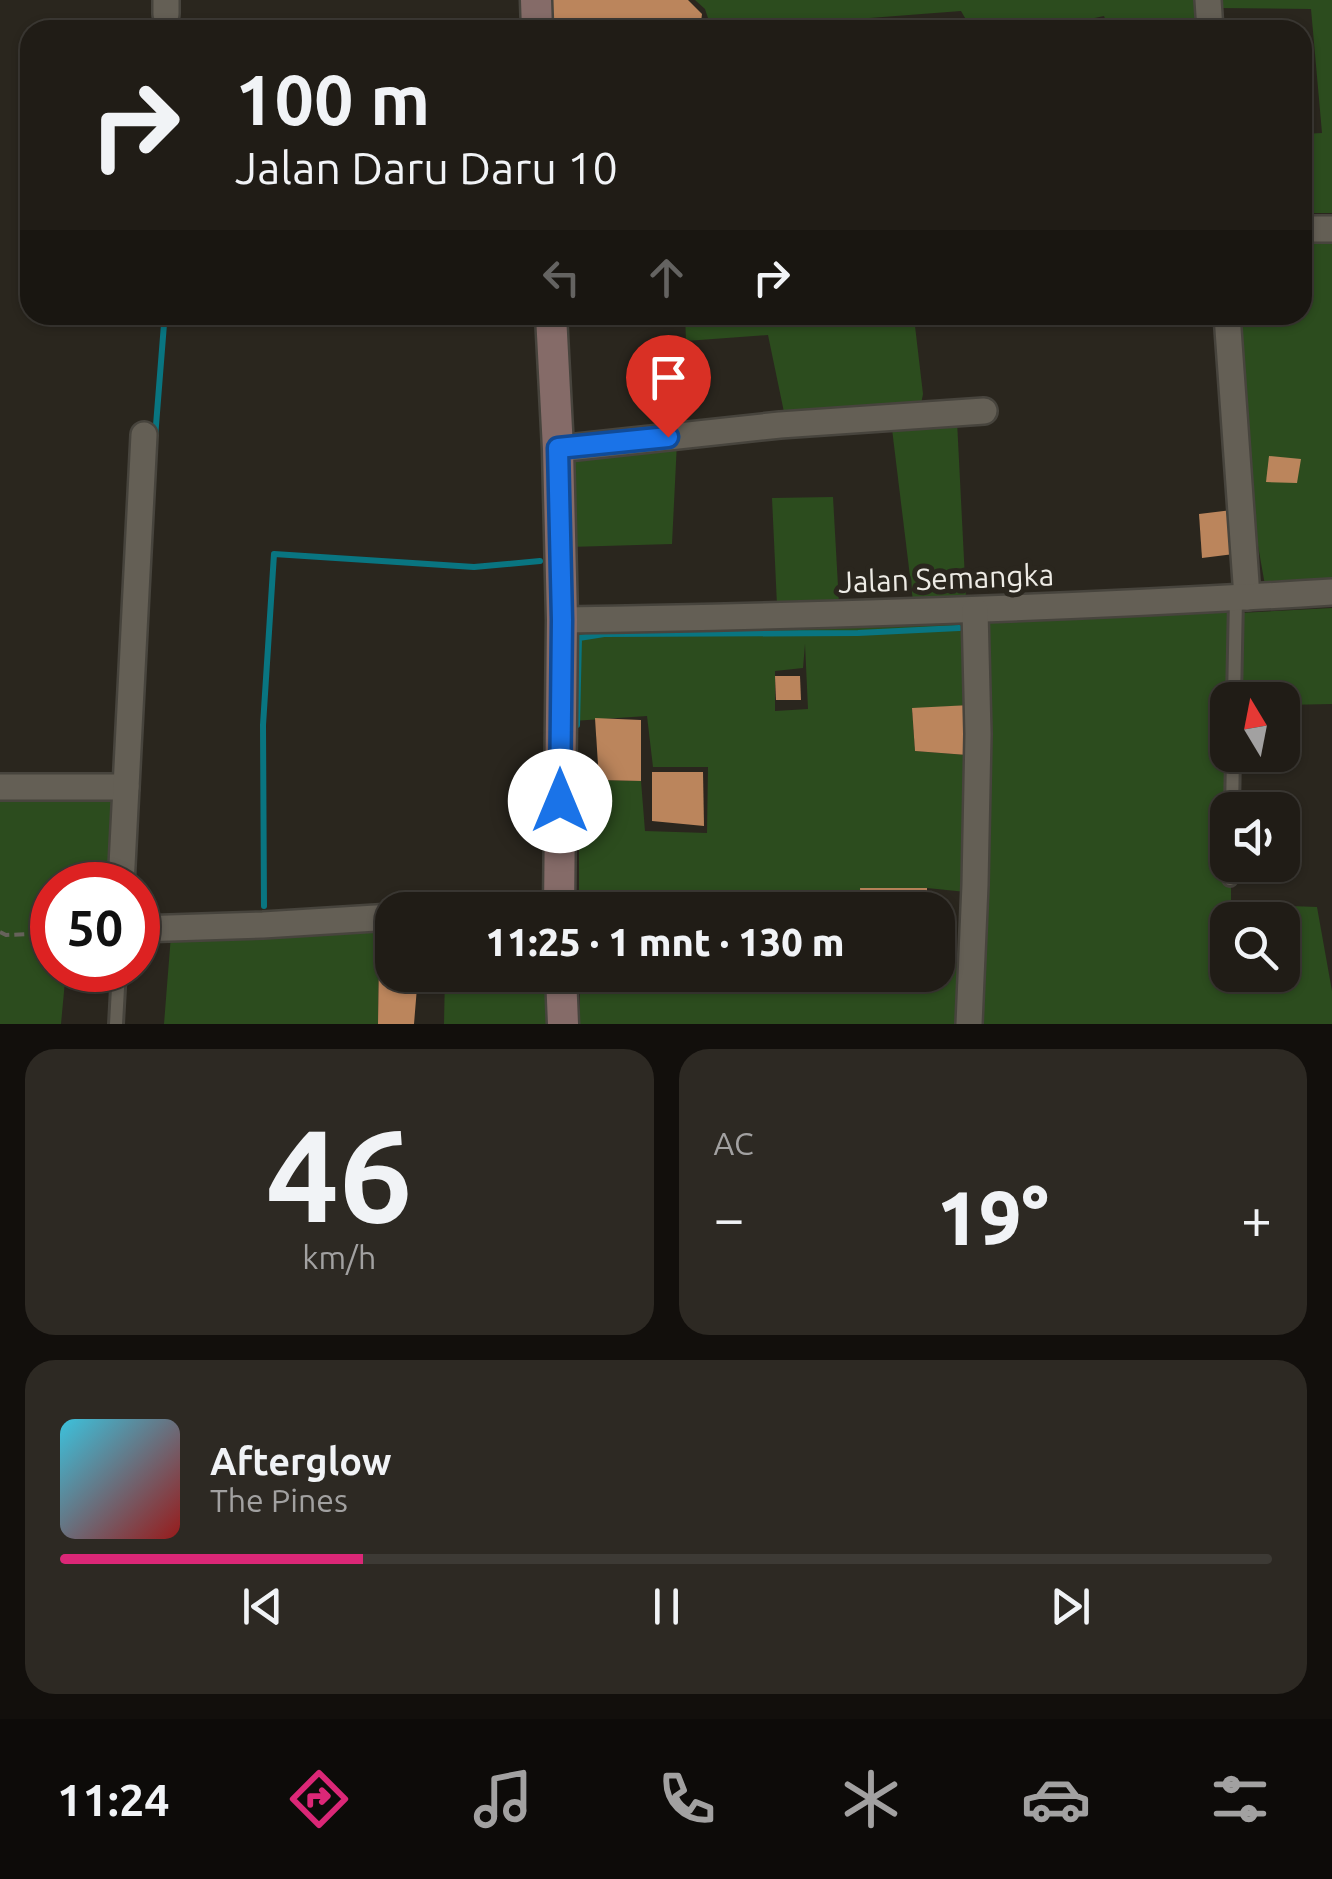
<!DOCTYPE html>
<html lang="id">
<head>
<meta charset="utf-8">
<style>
  body { margin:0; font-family:Ubuntu,sans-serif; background:#2d2923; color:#f1f3f6; height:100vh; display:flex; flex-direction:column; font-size:38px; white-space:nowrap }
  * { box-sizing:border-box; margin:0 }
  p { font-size:32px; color:#a2a1a1 }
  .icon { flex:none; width:55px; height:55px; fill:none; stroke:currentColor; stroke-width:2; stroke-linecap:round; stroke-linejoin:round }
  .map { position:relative; height:1024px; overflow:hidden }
  .panel { display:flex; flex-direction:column; gap:25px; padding:25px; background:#120f0c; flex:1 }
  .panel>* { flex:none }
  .hud { position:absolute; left:20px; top:20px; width:1292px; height:305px; border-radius:30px; box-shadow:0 2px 8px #0004,0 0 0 2px #3d3a35; background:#201c16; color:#f1f3f6; overflow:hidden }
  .needle { width:65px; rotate:350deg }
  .fabs { position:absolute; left:1210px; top:682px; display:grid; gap:20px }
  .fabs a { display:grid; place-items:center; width:90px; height:90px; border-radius:20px; background:#201c16; box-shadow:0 2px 8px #0004,0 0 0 2px #3d3a35; font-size:50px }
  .speed { position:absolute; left:30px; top:862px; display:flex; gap:20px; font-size:50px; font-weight:700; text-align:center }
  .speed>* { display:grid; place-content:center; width:130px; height:130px; border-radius:50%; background:#201c16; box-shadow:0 2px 8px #0004,0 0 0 2px #3d3a35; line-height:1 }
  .speed .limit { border:15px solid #d22; background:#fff; color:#111 }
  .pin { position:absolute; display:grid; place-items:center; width:85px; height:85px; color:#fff; margin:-102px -42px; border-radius:50% 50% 50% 0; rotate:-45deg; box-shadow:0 0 10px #0007 }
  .pin .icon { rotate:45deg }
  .me { position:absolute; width:110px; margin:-55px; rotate:0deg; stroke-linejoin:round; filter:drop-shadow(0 0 8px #0008) }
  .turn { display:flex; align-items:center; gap:35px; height:210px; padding:0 50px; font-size:45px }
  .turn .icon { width:130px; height:130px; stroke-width:2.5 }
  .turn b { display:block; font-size:70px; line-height:85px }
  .lanes { display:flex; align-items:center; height:95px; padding:0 50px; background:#0003; justify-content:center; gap:50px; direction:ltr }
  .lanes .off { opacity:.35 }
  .big { font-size:75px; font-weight:800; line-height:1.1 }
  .panel .widget { flex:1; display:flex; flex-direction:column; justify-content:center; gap:15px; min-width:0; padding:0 35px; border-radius:30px; background:#2d2923 }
  .panel .dial { align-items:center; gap:0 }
  .dial b { font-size:130px; line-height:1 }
  .song { display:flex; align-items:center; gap:30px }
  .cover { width:120px; height:120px; border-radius:15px; background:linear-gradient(135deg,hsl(190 70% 55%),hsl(0 70% 35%)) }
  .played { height:10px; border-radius:5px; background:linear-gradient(90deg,#db2777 25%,#3d3a35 25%) }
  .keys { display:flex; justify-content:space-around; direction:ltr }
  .heat { display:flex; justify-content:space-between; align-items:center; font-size:55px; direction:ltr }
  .panel .tiles { flex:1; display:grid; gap:25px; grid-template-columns:1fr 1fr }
  .widget:last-child { grid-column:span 2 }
  .trip { position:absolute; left:375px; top:892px; width:580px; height:100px; border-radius:30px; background:#201c16; box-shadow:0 2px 8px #0004,0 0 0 2px #3d3a35; font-weight:800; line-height:100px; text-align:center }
  .tab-bar { display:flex; height:160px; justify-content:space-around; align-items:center; background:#0d0b09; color:#a2a1a1 }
  .tab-bar .icon { width:70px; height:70px }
  .tab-bar .active { color:#db2777 }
  .tab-bar b { font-size:45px; color:#f1f3f6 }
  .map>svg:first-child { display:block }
  .green { fill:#2c4c1e; fill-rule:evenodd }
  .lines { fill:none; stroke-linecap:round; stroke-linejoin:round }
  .stream { stroke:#097581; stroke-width:6 }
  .building { fill:#bb855c }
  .service-casing { stroke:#47443d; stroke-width:18 }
  .minor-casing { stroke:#47443d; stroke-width:30 }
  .secondary-casing { stroke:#47443d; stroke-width:35 }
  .path { stroke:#66625b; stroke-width:4; stroke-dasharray:10 5; stroke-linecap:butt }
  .service { stroke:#645f55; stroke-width:12 }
  .minor { stroke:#645f55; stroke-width:25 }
  .secondary { stroke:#856b68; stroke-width:30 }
  .route-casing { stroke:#114b97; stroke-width:25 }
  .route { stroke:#1a73e8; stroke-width:18 }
  .labels { text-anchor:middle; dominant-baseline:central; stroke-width:10; stroke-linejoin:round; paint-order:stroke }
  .street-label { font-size:30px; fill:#edebe5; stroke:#2a261e }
</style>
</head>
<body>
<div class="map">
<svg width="1332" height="1024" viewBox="0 0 1332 1024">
  <rect width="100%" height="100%" fill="#2a261e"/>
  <g class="green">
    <path d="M 695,0 L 1196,0 L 1197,30 L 1109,30 L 1104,16 L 1038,30 L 1034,30 L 1029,22 L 972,30 L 961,11 L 712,30 L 705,9 Z"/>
    <path d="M 1218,0 L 1332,0 L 1332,213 L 1303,213 L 1303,134 L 1322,133 L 1311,9 L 1218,8 Z"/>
    <path d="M 1332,236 L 1332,587 L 1266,591 L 1251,506 L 1237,315 L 1302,315 L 1303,237 Z"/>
    <path d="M 685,315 L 1002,315 L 1002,320 L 915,326 L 923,394 L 920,409 L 785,417 L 768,335 L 686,341 Z"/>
    <path d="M 957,421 L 966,599 L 913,601 L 892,429 Z"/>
    <path d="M 677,442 L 672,544 L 569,547 L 567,453 Z"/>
    <path d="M 833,497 L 839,604 L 777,605 L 772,498 Z"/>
    <path d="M 1231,608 L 1234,700 L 1228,700 L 1228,865 L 1231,865 L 1231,904 L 1317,907 L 1332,991 L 1332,1024 L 981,1024 L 989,622 ZM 1228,920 L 1282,920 L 1282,975 L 1228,975 Z"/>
    <path d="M 1332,608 L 1332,704 L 1283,705 L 1282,700 L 1241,700 L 1239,613 Z"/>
    <path d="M 966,622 L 970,705 L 912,709 L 915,751 L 967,755 L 966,892 L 927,888 L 861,888 L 861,910 L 579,910 L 579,785 L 599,780 L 641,781 L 645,831 L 707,833 L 708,767 L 653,767 L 647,716 L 573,721 L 573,640 L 580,629 L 803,626 L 806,628 ZM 805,644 L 808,709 L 775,711 L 775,671 L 803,668 Z"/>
    <path d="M 0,793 L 113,796 L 110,885 L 52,885 L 52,970 L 66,970 L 61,1024 L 0,1024 Z"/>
    <path d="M 391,921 L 379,958 L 378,1024 L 164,1024 L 171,935 Z"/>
    <path d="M 938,962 L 966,963 L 964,1024 L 580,1024 L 580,975 L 938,975 Z"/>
    <path d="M 445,975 L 551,975 L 550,1024 L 444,1024 Z"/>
  </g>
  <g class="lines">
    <g class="stream">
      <path d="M 155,438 L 164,324"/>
      <path d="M 577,725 L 579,638 L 604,634 L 858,633 L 959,628"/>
      <path d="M 264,906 L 263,725 L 274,554 L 474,567 L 540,561"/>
    </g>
  </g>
  <g class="building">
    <path d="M 549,0 L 688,0 L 702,14 L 700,30 L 550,30 Z"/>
    <path d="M 1269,456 L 1301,459 L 1297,483 L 1266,482 Z"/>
    <path d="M 1232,510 L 1234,554 L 1202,558 L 1199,514 Z"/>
    <path d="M 775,676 L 800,676 L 801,700 L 776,700 Z"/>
    <path d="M 970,705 L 967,755 L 915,751 L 912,708 Z"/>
    <path d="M 595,718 L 641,720 L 641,781 L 599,780 Z"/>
    <path d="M 652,772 L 703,772 L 704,826 L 652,821 Z"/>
    <path d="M 860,888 L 927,888 L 927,910 L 861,910 Z"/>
    <path d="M 392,930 L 392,975 L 418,975 L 414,1024 L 378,1024 L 379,958 L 388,931 Z"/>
  </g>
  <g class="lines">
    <defs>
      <g id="service">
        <path d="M 1234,700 L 1236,598"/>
        <path d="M 1232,810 L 1233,755"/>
        <path d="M 1230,879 L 1231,865"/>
        <path d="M 116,1024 L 119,970"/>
      </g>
      <g id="minor">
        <path d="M 1208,0 L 1210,30"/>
        <path d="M 166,14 L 166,0"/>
        <path d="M 1302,229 L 1332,229"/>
        <path d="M 1227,315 L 1247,597"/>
        <path d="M 558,449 L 780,425 L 984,411"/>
        <path d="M 562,620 C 819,616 1075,608 1332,592"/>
        <path d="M 0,787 L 126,787"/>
        <path d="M 121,885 L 144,435"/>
        <path d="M 138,929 L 263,925 L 392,917"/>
        <path d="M 969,1024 L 975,885 L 978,734 L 975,610"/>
      </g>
      <g id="secondary">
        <path d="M 536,0 L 537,30"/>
        <path d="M 551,315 L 558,449 L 562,620 L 559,910"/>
        <path d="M 561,975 L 563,1024"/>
      </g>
    </defs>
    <use href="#service" class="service-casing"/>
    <use href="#minor" class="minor-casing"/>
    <use href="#secondary" class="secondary-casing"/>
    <path class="path" d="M 0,932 L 6,935 L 52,933"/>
    <use href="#service" class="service"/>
    <use href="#minor" class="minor"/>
    <use href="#secondary" class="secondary"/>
  </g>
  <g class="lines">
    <defs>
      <path id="route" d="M 560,801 L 562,620 L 558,448 L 668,437"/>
    </defs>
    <use href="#route" class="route-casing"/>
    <use href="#route" class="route"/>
  </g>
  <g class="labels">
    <g class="street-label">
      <text transform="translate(946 578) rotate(-2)">Jalan Semangka</text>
    </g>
  </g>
</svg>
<div class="fabs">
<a><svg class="needle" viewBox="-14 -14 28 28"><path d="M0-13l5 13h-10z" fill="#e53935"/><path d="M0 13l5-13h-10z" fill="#a2a1a1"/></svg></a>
<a><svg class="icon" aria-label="sound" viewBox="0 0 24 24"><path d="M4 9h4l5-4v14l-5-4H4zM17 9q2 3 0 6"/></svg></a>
<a><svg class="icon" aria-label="search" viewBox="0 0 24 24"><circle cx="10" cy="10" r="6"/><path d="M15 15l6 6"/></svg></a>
</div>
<div class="speed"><div class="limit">50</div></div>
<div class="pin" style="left:668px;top:437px;background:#d93025"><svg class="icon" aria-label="arrive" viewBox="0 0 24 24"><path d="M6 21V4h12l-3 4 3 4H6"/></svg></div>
<svg class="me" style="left:560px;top:801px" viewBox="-20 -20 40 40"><circle r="19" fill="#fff"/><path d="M0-13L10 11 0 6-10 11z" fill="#1a73e8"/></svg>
<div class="trip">11:25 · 1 mnt · 130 m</div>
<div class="hud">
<div class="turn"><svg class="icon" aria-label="right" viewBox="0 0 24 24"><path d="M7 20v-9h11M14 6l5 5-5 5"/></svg><div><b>100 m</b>Jalan Daru Daru 10</div></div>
<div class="lanes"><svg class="icon off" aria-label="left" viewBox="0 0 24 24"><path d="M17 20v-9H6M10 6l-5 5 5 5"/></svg><svg class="icon off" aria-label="ahead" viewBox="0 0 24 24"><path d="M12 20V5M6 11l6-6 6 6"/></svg><svg class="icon" aria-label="right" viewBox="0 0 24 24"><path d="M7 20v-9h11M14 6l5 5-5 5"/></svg></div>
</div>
</div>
<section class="panel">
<div class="tiles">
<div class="widget dial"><b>46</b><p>km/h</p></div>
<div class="widget"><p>AC</p>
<div class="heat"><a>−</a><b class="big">19°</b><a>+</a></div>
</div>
<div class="widget">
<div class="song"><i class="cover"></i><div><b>Afterglow</b><p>The Pines</p></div></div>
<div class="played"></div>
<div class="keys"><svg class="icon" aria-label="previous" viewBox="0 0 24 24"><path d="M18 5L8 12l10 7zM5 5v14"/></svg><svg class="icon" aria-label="pause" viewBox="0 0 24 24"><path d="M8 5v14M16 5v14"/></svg><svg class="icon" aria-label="next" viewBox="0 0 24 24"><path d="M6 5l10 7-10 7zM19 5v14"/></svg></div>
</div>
</div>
</section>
<nav class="tab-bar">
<b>11:24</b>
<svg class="icon active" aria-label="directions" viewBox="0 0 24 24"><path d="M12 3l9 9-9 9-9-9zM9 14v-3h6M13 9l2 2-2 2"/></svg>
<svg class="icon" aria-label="music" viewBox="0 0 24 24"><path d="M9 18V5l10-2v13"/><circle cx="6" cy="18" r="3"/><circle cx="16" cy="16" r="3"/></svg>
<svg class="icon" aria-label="phone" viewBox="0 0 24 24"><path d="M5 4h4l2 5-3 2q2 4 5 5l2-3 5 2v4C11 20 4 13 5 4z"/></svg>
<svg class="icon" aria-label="climate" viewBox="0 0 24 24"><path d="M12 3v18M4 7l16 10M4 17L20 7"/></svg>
<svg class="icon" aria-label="car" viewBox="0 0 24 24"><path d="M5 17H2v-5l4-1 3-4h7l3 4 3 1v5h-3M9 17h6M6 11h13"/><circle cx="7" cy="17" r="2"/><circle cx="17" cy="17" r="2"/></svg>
<svg class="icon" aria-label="filters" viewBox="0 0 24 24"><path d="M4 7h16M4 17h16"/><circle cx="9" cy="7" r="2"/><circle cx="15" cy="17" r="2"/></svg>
</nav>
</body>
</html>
